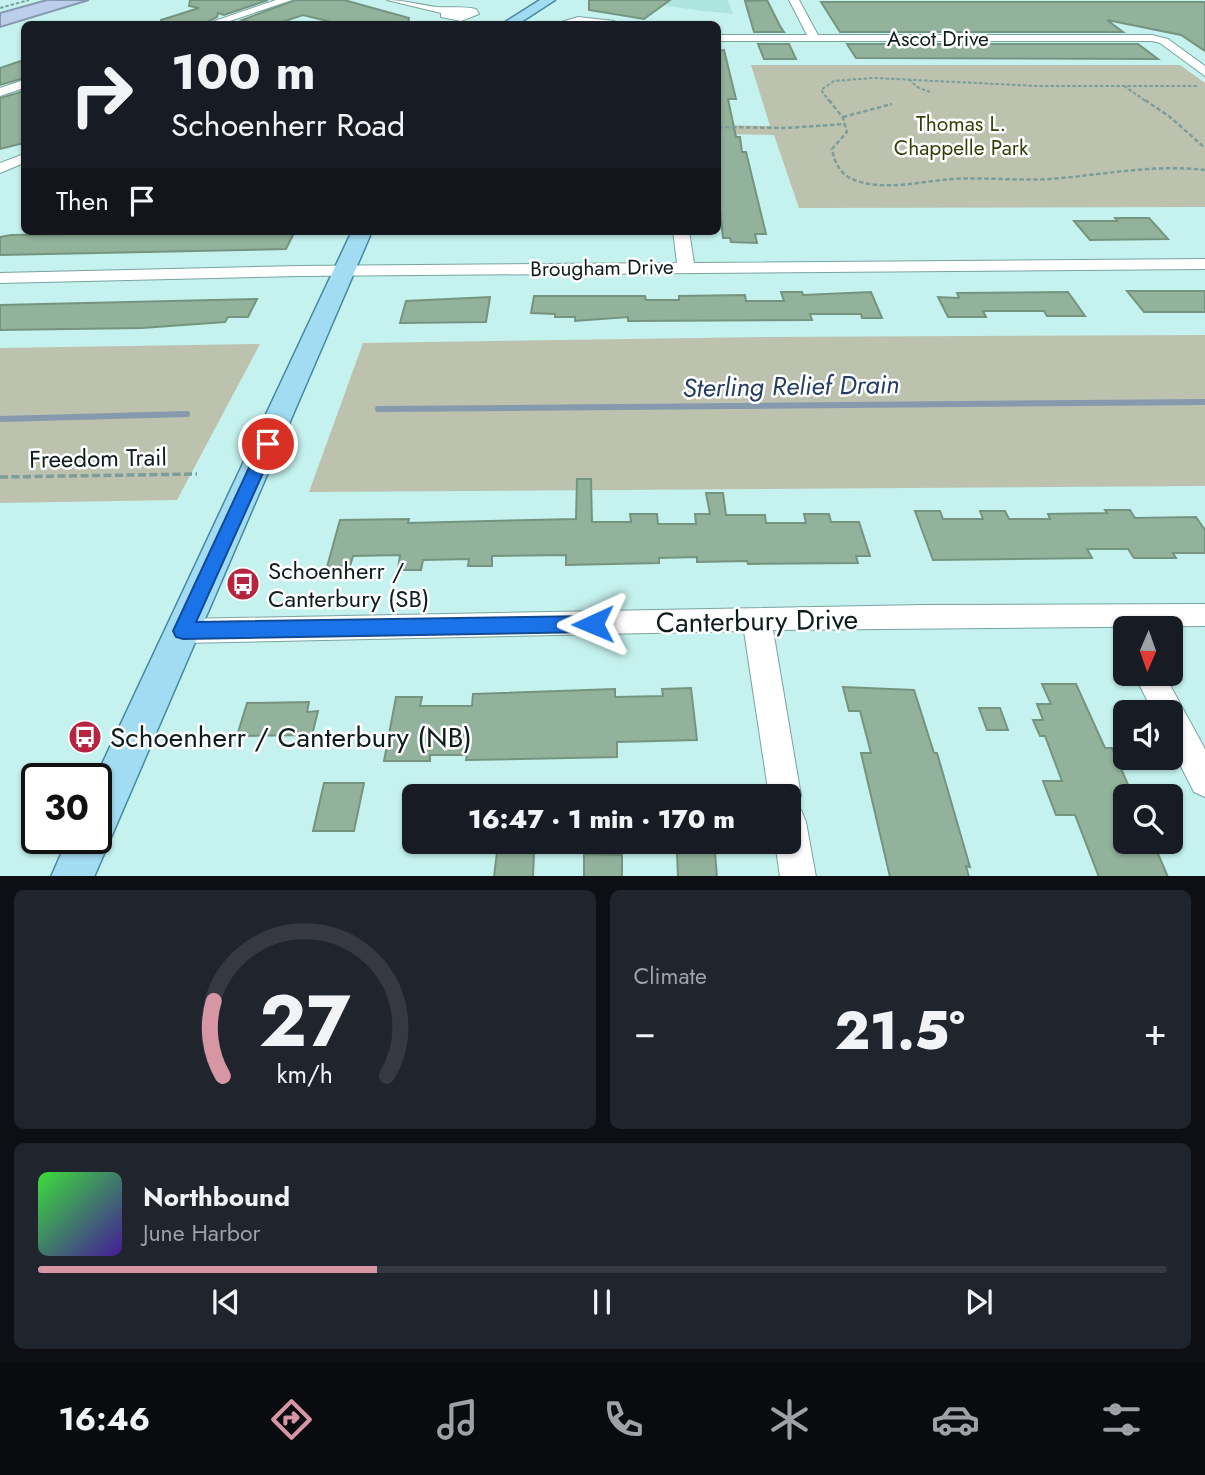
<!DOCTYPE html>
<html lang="en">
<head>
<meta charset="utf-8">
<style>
  body { margin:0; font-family:Jost,sans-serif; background:#20242c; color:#f1f3f6; height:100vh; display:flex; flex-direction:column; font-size:26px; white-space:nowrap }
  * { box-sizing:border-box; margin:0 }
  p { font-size:23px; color:#9ea1a6 }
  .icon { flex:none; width:38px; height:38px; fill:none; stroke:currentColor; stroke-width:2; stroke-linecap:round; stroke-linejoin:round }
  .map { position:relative; height:876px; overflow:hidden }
  .panel { display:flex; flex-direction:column; gap:14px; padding:14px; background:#0d0f14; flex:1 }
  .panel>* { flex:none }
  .guide { position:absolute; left:21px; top:21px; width:700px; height:214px; border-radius:10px; box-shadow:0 2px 5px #0004; background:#171b24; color:#f1f3f6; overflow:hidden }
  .needle { width:46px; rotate:182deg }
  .tools { position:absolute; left:1113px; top:616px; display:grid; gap:14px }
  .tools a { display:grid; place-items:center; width:70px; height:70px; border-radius:10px; background:#171b24; box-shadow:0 2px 5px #0004; font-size:35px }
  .speed { position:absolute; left:21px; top:763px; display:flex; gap:14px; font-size:35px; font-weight:700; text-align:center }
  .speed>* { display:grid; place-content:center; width:91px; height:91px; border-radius:50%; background:#171b24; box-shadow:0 2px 5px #0004; line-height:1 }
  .speed .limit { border:4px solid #111; border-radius:10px; background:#fff; color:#111 }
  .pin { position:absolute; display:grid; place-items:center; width:60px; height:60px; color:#fff; margin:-30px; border:4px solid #fff; border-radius:50%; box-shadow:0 2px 7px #0007 }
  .me { position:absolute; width:77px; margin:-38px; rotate:269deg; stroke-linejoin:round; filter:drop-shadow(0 0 5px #0008) }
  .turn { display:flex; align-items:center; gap:24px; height:147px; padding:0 35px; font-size:32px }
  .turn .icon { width:91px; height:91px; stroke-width:2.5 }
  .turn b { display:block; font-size:49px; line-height:60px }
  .then { display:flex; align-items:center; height:66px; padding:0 35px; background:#0003; gap:14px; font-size:26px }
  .big { font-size:52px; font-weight:800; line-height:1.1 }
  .panel .card { flex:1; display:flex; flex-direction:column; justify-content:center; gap:10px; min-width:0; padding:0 24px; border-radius:10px; background:#20242c }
  .panel .dial { align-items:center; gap:0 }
  .dial svg { height:182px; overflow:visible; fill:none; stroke:#363941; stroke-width:7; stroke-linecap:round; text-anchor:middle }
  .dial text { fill:#f1f3f6; stroke:none }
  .song { display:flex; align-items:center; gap:21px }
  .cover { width:84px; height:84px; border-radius:10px; background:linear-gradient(135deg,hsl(120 70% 55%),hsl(260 70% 35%)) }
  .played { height:7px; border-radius:4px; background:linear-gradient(90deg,#d696a4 30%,#363941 30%) }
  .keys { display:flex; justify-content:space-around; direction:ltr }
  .heat { display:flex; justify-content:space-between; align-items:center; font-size:38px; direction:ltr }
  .panel .tiles { flex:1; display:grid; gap:14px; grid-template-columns:1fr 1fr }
  .card:last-child { grid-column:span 2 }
  .trip { position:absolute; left:402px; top:784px; width:399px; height:70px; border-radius:10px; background:#171b24; box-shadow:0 2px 5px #0004; font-weight:800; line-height:70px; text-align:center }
  .dock { display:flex; height:112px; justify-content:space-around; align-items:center; background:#090b0e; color:#9ea1a6 }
  .dock .icon { width:49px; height:49px }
  .dock .on { color:#d696a4 }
  .dock b { font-size:32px; color:#f1f3f6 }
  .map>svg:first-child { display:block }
  .built { fill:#aee4e0 }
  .green { fill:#bcc2ae }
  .water { fill:#bbceeb; stroke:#8699ad; stroke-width:2 }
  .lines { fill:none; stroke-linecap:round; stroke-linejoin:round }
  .stream { stroke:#8699ad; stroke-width:6 }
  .building { fill:#92b29c; stroke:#75947f; stroke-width:2 }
  .minor-casing { stroke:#79a3a0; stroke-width:2 }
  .major-casing { stroke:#458aa1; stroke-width:3 }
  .path-far2 { stroke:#7c9e9b; stroke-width:2; stroke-dasharray:3.5 2; stroke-linecap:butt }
  .path-far1 { stroke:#7c9e9b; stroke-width:2.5; stroke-dasharray:4.5 2.5; stroke-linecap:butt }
  .path { stroke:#7c9e9b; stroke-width:3.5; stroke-dasharray:8 3.5; stroke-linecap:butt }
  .minor { fill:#fff; fill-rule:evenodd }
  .major { fill:#a2dcf2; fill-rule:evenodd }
  .route { fill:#1a73e8; stroke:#114b97; stroke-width:2 }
  .labels { text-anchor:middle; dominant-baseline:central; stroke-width:5; stroke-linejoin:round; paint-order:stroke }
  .far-street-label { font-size:21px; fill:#0c1d1c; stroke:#fff }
  .far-park-label { font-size:21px; fill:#354009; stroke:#fff }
  .street-label { font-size:24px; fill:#0c1d1c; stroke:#fff }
  .poi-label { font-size:24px; fill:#0c1d1c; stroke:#fff; text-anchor:start }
  .water-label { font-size:26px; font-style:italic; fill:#243d65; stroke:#fff }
  .near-street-label { font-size:28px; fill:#0c1d1c; stroke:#fff }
  .near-poi-label { font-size:28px; fill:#0c1d1c; stroke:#fff; text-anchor:start }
</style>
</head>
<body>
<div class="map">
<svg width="1205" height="877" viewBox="0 0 1205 877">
  <rect width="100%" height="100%" fill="#c5f2ee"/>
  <path class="built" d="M 624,0 L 728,0 L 733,14 L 704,11 Z"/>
  <g class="green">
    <path d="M 751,65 L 1180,65 L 1205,83 L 1205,207 L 799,208 L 774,135 L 718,134 L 718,125 L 770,126 Z"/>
    <path d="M 1205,335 L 1205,486 L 309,492 L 363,343 L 770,337 Z"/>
    <path d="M 260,344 L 177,500 L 0,503 L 0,348 Z"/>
  </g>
  <path class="water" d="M 47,0 L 89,0 L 0,27 L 0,13 Z"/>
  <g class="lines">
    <g class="stream">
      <path d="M 378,409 L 1205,402"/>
      <path d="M 0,419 L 187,414"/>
    </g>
  </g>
  <g class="building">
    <path d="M 190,0 L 268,0 L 224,15 L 218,13 L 217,17 L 203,24 L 161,24 L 161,20 L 199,8 L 189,6 Z"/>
    <path d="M 295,0 L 344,0 L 409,18 L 408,24 L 339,24 L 303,15 L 276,24 L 259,24 L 242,20 Z"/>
    <path d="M 589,0 L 670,0 L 644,19 L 589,10 Z"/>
    <path d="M 767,0 L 780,26 L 784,32 L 754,32 L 745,1 Z"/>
    <path d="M 821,2 L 1205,2 L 1205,51 L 1181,35 L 1107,20 L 1123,32 L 840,32 Z"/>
    <path d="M 758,44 L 789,44 L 796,59 L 764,59 Z"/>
    <path d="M 847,44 L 1138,44 L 1158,59 L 856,58 Z"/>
    <path d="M 724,50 L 736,99 L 728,99 L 736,137 L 740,137 L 742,152 L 746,152 L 766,234 L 755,234 L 757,243 L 731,242 L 730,238 L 723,238 L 718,190 L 718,51 Z"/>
    <path d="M 24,60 L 24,78 L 0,85 L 0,68 Z"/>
    <path d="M 24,91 L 24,143 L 0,149 L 0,98 Z"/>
    <path d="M 1115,218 L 1149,218 L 1168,239 L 1090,240 L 1074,221 L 1117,221 Z"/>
    <path d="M 295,231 L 286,249 L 0,255 L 0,237 L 11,235 Z"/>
    <path d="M 1127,291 L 1205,291 L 1205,312 L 1144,312 Z"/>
    <path d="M 781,292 L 802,292 L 803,295 L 871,292 L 882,318 L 862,318 L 861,314 L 810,314 L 812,320 L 628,321 L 628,317 L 575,321 L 575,317 L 555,317 L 555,314 L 531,313 L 534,296 L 645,296 L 646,300 L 679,300 L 679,296 L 745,295 L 746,301 L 784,301 Z"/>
    <path d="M 1068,292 L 1085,316 L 1047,316 L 1044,311 L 983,311 L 986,317 L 948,317 L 938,297 L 959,298 L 957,293 Z"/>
    <path d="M 490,297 L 486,322 L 400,323 L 406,301 Z"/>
    <path d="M 257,299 L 248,317 L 228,317 L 225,322 L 142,328 L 0,330 L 0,305 Z"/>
    <path d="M 577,479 L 591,479 L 592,522 L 631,522 L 630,514 L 657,514 L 658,524 L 696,524 L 695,514 L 710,514 L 706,493 L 723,493 L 726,515 L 765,515 L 766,523 L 806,523 L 804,514 L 829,514 L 831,522 L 859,522 L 870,556 L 856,556 L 858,563 L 748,564 L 747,561 L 697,562 L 697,557 L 659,558 L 659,563 L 566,565 L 566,555 L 492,556 L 492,566 L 468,566 L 469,559 L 423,560 L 421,570 L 398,570 L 400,555 L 353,556 L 350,566 L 327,567 L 340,520 L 409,519 L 408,523 L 576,519 Z"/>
    <path d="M 1105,510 L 1130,510 L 1135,518 L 1196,517 L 1205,530 L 1205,553 L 1173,553 L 1176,558 L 1134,558 L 1128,549 L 1087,549 L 1092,558 L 933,560 L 915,511 L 940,511 L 943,519 L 983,519 L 980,511 L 1005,511 L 1009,519 L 1050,519 L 1048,514 L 1107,513 Z"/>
    <path d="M 1042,684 L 1076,684 L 1105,748 L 1112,748 L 1133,796 L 1125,796 L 1125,842 L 1153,842 L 1168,877 L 1099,877 L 1075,815 L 1056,815 L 1043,781 L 1062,781 L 1045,736 L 1040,736 L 1033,720 L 1043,720 L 1037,704 L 1051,704 Z"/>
    <path d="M 843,687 L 914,690 L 934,753 L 937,753 L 970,867 L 966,866 L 969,877 L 890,877 L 861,753 L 871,753 L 860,711 L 849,711 Z"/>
    <path d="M 691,688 L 697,740 L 617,742 L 617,757 L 466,760 L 467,755 L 430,755 L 430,761 L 384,761 L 396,697 L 422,697 L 420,706 L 472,706 L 473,694 L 615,689 L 615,697 L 663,696 L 662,689 Z"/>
    <path d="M 309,702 L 307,712 L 318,711 L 312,735 L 237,736 L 247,703 Z"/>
    <path d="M 979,708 L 1000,708 L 1008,730 L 987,730 Z"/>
    <path d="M 324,783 L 364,783 L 354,831 L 313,831 Z"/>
    <path d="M 497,852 L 534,852 L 533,877 L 494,877 Z"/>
    <path d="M 677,853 L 715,853 L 717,877 L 678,877 Z"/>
    <path d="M 584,854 L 622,855 L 622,877 L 584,877 Z"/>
  </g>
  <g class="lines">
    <defs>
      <g id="minor">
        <path d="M 276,0 L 292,0 L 221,24 L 206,24 Z"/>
        <path d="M 387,0 C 404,0 420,5 437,7 C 450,8 462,6 476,9 L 479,14 L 461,21 L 441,17 L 441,13 Z"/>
        <path d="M 789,0 L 799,0 L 818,35 L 1152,35 L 1168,39 L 1205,66 L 1205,76 L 1160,43 L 1152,41 L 718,41 L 718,35 L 807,35 Z"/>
        <path d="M 578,17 L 614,21 L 619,24 L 555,24 Z"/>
        <path d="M 24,80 L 24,88 L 0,96 L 0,88 Z"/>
        <path d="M 24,154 L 24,163 L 0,173 L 0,163 Z"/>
        <path d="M 673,231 L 689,231 L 694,263 L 1205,259 L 1205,269 L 299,276 L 0,283 L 0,273 L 299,266 L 677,263 Z"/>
        <path d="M 1205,604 L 1205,626 L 773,630 L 801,796 L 795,808 L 801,810 L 806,822 L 816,877 L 780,877 L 775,842 L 789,842 L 789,796 L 769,796 L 744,631 L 183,643 L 173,639 L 169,631 L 173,623 L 183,619 L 923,605 Z"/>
        <path d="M 1134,674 L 1164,674 L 1205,749 L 1205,797 L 1194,792 L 1171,747 L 1171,712 L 1153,712 Z"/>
      </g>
      <g id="major">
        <path d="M 540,0 L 555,0 L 518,24 L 502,24 Z"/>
        <path d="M 352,231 L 372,231 L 94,877 L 51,877 L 68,838 L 96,838 L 95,779 Z"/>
      </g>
    </defs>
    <use href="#minor" class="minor-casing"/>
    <use href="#major" class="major-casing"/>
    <g class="path-far2">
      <path d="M 0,8 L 29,0"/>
      <path d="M 909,79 L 917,87 L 930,92"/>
      <path d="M 1124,86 L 1147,102"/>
      <path d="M 830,102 L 821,90 L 834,81 L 874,78 L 1038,86 L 1199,86"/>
    </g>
    <g class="path-far1">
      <path d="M 829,100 L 843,118 L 847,132 L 832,149 C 835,164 841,176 857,181 C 888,191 921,181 953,179 C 985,177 1017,181 1050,179 C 1103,175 1152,164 1205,170"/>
      <path d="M 1145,100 L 1170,117 L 1205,148"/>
      <path d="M 843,117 L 892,104"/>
      <path d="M 718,127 L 786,128 L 845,124"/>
    </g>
    <path class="path" d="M 0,477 L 197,474"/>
    <use href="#minor" class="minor"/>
    <use href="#major" class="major"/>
  </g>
  <path class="route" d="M 268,439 L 276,444 L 196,622 L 593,616 L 600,619 L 603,624 L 600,630 L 593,632 L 183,639 L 176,637 L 173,631 L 260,444 Z"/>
  <defs>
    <symbol id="bus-disc" viewBox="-11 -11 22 22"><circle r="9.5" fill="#b62540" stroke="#fff"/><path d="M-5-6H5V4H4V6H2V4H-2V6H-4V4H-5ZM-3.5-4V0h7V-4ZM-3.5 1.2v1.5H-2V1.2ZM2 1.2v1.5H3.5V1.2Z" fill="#fff"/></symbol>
  </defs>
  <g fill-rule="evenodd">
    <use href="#bus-disc" x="224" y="565" width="38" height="38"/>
    <use href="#bus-disc" x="66" y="718" width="38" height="38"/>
  </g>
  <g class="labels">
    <g class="far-street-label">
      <text x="938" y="39">Ascot Drive</text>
      <text transform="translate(602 268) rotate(-1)">Brougham Drive</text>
    </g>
    <g class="far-park-label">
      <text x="961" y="124">Thomas L.<tspan x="961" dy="24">Chappelle Park</tspan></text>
    </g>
    <g class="street-label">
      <text transform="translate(98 458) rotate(-1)">Freedom Trail</text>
    </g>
    <g class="poi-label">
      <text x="268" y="570">Schoenherr /<tspan x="268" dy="28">Canterbury (SB)</tspan></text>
    </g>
    <g class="water-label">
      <text transform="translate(791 386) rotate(-1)">Sterling Relief Drain</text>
    </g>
    <g class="near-street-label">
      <text transform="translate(757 621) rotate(-1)">Canterbury Drive</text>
    </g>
    <g class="near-poi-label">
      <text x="110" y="737">Schoenherr / Canterbury (NB)</text>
    </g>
  </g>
</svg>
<div class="tools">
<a><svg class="needle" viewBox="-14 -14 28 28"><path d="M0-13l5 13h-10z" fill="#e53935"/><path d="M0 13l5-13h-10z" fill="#9ea1a6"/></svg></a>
<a><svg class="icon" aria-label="sound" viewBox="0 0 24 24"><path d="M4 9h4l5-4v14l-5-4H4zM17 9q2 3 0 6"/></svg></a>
<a><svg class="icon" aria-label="search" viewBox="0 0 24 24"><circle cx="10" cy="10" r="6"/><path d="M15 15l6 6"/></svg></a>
</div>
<div class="speed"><div class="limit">30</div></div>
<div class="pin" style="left:268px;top:444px;background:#d93025"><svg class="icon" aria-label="arrive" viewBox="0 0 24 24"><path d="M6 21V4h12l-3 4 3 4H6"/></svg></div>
<svg class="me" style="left:593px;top:624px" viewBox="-20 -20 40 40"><path d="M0-17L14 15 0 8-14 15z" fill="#1a73e8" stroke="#fff" stroke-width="4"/></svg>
<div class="trip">16:47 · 1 min · 170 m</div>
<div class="guide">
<div class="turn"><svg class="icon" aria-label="right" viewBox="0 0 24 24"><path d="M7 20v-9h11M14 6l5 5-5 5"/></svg><div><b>100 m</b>Schoenherr Road</div></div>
<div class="then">Then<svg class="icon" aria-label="arrive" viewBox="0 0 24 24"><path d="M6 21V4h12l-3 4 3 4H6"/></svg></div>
</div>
</div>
<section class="panel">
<div class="tiles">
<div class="card dial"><svg viewBox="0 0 100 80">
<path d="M14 69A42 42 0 1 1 86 69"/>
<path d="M14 69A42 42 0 0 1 10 36" stroke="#d696a4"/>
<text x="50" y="56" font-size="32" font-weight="700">27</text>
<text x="50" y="72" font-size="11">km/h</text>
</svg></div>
<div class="card"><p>Climate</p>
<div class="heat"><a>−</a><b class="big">21.5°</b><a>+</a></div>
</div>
<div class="card">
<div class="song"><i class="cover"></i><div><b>Northbound</b><p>June Harbor</p></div></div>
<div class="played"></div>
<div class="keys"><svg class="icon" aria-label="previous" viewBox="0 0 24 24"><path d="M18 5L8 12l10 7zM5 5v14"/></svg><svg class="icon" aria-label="pause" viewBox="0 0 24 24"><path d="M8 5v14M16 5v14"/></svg><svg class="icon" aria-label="next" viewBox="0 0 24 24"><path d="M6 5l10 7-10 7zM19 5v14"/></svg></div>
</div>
</div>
</section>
<nav class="dock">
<b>16:46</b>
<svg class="icon on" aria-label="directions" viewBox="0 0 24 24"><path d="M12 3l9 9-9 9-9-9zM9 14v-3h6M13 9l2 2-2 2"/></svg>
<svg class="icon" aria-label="music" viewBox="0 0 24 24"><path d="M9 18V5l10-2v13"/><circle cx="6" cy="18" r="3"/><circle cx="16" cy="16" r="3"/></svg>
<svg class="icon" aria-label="phone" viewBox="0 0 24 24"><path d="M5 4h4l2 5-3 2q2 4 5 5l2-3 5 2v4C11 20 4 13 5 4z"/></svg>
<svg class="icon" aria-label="climate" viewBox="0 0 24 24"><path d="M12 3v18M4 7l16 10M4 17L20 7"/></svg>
<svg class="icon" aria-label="car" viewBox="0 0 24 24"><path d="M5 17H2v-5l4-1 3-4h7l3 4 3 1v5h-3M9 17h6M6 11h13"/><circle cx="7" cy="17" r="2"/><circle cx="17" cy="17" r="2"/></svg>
<svg class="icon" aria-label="filters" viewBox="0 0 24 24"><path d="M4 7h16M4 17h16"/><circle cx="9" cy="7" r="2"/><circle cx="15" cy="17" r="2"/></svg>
</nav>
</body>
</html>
